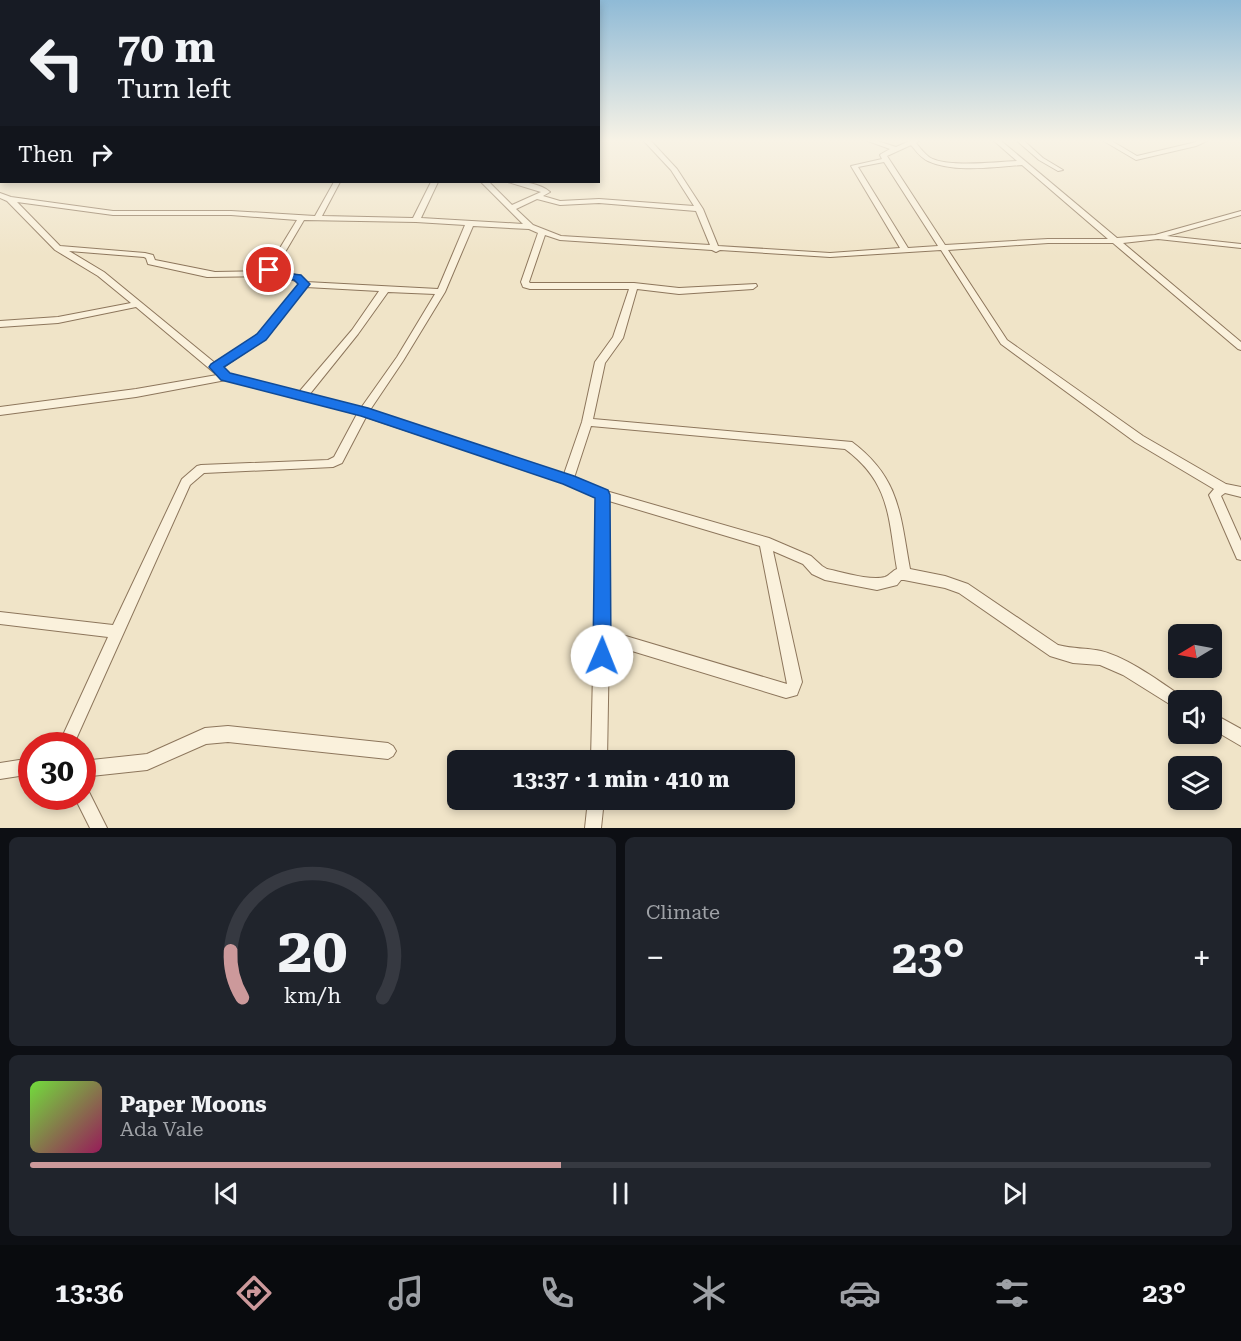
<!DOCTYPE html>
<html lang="en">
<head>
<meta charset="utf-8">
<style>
  body { margin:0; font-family:"Roboto Serif",serif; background:#20242c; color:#f1f3f6; height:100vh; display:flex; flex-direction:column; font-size:22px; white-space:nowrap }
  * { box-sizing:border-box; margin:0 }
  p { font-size:20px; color:#9ea1a6 }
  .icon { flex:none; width:33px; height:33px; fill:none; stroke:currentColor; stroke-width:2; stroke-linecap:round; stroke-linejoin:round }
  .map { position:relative; height:828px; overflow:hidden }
  .details { display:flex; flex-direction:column; gap:9px; padding:9px; background:#0d0f14; flex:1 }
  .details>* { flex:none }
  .banner { position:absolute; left:0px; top:0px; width:600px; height:183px; box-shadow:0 3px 9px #0003; background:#171b24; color:#f1f3f6; overflow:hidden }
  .needle { width:39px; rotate:260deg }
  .tools { position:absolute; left:1168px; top:624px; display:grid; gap:12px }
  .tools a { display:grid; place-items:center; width:54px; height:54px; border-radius:9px; background:#171b24; box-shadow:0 3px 9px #0003; font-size:30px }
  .speed { position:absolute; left:18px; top:732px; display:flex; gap:12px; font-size:30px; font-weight:700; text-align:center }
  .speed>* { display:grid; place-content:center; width:78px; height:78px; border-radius:50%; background:#171b24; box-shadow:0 3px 9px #0003; line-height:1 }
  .speed .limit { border:9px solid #d22; background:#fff; color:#111 }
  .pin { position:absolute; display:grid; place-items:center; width:51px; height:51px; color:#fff; margin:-26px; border:3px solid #fff; border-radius:50%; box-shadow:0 2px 6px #0007 }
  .me { position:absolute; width:66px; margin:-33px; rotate:1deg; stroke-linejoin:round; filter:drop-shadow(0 0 4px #0008) }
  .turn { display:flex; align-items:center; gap:21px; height:126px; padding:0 18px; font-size:27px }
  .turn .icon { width:78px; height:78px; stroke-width:2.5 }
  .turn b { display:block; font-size:42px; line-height:51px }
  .then { display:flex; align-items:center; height:57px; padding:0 18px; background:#0003; gap:12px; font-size:22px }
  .big { font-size:45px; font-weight:700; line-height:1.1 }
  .details .tile { flex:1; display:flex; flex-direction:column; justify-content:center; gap:9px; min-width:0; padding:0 21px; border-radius:9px; background:#20242c }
  .details .dial { align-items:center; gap:0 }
  .dial svg { height:156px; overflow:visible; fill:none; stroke:#363941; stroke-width:7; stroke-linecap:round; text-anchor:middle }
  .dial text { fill:#f1f3f6; stroke:none }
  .song { display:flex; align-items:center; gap:18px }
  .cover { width:72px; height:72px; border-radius:9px; background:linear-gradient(135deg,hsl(100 70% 55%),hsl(330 70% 35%)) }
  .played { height:6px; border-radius:3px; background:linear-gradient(90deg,#cc999b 45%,#363941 45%) }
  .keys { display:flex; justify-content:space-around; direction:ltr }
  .heat { display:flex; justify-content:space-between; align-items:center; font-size:33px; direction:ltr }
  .details .tiles { flex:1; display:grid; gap:9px; grid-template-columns:1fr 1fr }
  .tile:last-child { grid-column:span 2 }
  .trip { position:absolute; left:447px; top:750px; width:348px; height:60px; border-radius:9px; background:#171b24; box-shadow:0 3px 9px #0003; font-weight:700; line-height:60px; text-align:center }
  .tabs { display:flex; height:96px; justify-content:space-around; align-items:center; background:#090b0e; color:#9ea1a6 }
  .tabs .icon { width:42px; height:42px }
  .tabs .selected { color:#cc999b }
  .tabs b { font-size:27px; color:#f1f3f6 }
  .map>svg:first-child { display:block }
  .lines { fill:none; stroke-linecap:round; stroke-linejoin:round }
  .street-casing { stroke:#8d765c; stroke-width:2 }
  .street { fill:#faf1dc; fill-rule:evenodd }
  .route { fill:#1a73e8; stroke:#114b97; stroke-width:1.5 }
</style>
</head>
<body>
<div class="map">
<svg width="1241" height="828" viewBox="0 0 1241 828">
  <rect width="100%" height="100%" fill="#f0e4c8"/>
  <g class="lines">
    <defs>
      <g id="street">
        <path d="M 643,140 L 650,140 L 677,169 L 703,209 L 718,246 L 830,253 L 900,248 L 851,166 L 882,159 L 880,155 L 881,154 L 890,149 L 865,140 L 874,140 L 896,147 L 912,140 L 920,140 L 916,143 C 920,148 924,153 929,157 C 946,168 996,162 1017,161 L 993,140 L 1000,140 L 1117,238 L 1155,235 L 1241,211 L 1241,215 L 1167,236 L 1241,244 L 1241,248 L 1158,239 L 1123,243 L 1241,342 L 1241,350 L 1238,349 L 1113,243 L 1048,243 L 948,250 L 1007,340 L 1143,436 L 1226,484 L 1241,487 L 1241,497 L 1225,493 L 1221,496 L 1241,541 L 1241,560 L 1237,559 L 1209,495 L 1214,489 L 1135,442 L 1001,344 L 941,250 L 830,257 L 720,250 L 716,252 L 712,250 L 560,240 L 545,235 L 529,282 L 530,283 L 634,283 L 679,288 L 756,284 L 757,286 L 753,289 L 679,294 L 637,289 L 623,338 L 605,363 L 593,419 L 852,442 C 900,478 900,514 910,569 L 945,576 L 968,584 L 1058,645 C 1073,649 1087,648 1101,651 C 1127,657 1162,683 1184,698 L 1185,700 L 1179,700 L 1179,710 L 1123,675 L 1100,665 L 1073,663 L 1050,656 L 959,593 L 945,588 L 904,580 L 901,580 L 897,585 L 877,590 L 825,580 L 812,574 L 803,564 L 773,551 L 802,682 L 797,695 L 786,698 L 609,644 L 607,760 L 591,760 L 597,498 L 564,483 L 366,417 L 342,463 L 333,467 L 204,473 L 190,485 L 73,746 L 58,746 L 108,637 L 0,624 L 0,612 L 113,625 L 182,479 L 197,466 L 201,465 L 328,460 L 334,457 L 357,414 L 226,380 L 136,397 L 0,415 L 0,407 L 136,389 L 217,375 L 136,307 L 58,323 L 0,327 L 0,321 L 58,317 L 131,303 L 98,276 L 55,250 L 7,201 L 0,198 L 0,193 L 11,197 L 113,211 L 231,211 L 315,216 L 334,182 L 340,182 L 322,216 L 413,218 L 431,182 L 438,182 L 421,218 L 523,224 L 481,182 L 489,182 L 512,205 L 541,192 L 508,182 C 521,181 540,183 550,192 L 543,196 L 560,201 L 599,199 L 694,206 L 671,170 ZM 911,145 C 916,151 921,158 928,161 C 954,173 994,167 1022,165 L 1108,239 L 1048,239 L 945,245 L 887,156 ZM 884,162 L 938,246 L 908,248 L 858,167 ZM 537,199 L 560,205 L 599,203 L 696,211 L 710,245 L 561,236 L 533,225 L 516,209 ZM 17,202 L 113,215 L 231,215 L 297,220 L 266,271 L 215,272 L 155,260 L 153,255 L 145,253 L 60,246 ZM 304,220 L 416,222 L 465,225 L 438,289 L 306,282 C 298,273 286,272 274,271 ZM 473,226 L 529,229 L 538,233 L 521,282 L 523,287 L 530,289 L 629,289 L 613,337 L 595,362 L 582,422 L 564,474 L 370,410 L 403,361 L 445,292 ZM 69,251 L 144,257 L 146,258 L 148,264 L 207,277 L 278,276 L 296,281 L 299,284 L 259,335 L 215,363 L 104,272 ZM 306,287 L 379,291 L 352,330 L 299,392 L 229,374 L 222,368 L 265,339 ZM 388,292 L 435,294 L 397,357 L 361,408 L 309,395 L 358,334 ZM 591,426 L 845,449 C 891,483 888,518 897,569 C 892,571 890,575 885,577 C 870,581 842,572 827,569 L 822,566 L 811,556 L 769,538 L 606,491 L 574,478 ZM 609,501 L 760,546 L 787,684 L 609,631 Z"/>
        <path d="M 1016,140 L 1023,140 L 1043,158 L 1063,170 L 1058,171 L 1039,160 Z"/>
        <path d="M 1102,140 L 1110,140 L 1137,156 L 1192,143 L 1201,140 L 1209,140 L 1196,146 L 1136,160 Z"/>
        <rect x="0" y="155" width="2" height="5"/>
        <path d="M 1212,713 L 1241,729 L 1241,746 L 1212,729 Z"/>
        <path d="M 228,726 L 388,743 L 393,746 L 396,751 L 393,756 L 388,759 L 228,742 L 206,744 L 147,770 L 82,777 L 82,761 L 147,754 L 205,728 Z"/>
        <path d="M 32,758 L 32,774 L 0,779 L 0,763 Z"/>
        <path d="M 82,788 L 88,790 L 107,828 L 90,828 L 74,796 L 82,796 Z"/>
        <path d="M 588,800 L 604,800 L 601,828 L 585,828 Z"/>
      </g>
    </defs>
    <use href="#street" class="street-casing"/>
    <use href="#street" class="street"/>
  </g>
  <linearGradient id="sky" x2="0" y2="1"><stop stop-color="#8fbad6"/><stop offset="0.55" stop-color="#f8f3e6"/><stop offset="1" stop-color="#f8f3e6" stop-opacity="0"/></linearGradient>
  <rect width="1241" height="256" fill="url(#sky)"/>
  <path class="route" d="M 269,267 L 273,268 L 274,272 L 301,275 L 310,284 L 266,340 L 224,367 L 230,373 L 368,408 L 574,476 L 608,490 L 610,495 L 611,656 L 608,662 L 602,665 L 595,662 L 593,656 L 595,498 L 563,484 L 361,416 L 221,380 L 209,367 L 211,364 L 257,334 L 298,284 L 294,280 L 265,276 L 263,270 Z"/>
</svg>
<div class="tools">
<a><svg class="needle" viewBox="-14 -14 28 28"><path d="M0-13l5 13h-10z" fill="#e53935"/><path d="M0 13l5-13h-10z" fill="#9ea1a6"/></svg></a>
<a><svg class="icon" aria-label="sound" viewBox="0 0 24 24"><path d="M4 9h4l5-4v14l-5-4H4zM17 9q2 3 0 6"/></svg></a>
<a><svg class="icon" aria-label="layers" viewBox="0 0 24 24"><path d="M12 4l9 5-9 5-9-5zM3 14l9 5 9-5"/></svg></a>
</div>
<div class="speed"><div class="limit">30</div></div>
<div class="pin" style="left:269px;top:270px;background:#d93025"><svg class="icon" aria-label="arrive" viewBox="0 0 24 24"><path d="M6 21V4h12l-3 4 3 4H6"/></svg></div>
<svg class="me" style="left:602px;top:656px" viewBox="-20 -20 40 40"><circle r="19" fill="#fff"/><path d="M0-13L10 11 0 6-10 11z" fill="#1a73e8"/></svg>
<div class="trip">13:37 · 1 min · 410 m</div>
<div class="banner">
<div class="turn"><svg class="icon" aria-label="left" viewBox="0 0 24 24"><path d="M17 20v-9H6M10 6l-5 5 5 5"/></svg><div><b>70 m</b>Turn left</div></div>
<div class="then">Then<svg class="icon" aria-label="right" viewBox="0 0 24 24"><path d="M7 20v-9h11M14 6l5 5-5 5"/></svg></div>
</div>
</div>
<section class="details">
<div class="tiles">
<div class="tile dial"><svg viewBox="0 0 100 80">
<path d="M14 69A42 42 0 1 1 86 69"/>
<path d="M14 69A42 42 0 0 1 8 45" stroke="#cc999b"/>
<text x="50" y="56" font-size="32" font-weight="700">20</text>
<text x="50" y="72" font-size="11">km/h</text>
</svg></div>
<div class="tile"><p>Climate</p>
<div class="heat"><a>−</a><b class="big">23°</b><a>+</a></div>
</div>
<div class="tile">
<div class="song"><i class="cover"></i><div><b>Paper Moons</b><p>Ada Vale</p></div></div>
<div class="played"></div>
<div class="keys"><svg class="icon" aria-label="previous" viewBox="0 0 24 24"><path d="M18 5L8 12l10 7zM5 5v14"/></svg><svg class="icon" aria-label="pause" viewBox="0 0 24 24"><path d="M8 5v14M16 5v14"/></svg><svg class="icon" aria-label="next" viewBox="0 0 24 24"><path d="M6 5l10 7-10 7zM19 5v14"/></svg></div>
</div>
</div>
</section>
<nav class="tabs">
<b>13:36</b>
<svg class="icon selected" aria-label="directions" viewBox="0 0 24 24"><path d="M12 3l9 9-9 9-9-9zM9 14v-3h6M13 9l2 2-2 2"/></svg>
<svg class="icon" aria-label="music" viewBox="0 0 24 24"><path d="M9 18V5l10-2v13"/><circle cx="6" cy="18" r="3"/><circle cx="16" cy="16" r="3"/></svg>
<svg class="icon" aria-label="phone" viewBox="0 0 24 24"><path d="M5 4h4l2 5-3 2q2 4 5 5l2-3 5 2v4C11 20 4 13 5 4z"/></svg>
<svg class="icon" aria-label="climate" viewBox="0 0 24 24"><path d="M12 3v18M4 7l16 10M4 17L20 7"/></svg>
<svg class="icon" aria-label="car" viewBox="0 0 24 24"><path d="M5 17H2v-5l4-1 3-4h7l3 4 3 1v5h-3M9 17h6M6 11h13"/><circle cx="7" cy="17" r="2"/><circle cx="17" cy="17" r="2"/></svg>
<svg class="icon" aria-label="filters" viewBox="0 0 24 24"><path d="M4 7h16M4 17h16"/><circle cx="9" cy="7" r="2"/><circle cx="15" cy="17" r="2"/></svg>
<b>23°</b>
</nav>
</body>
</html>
